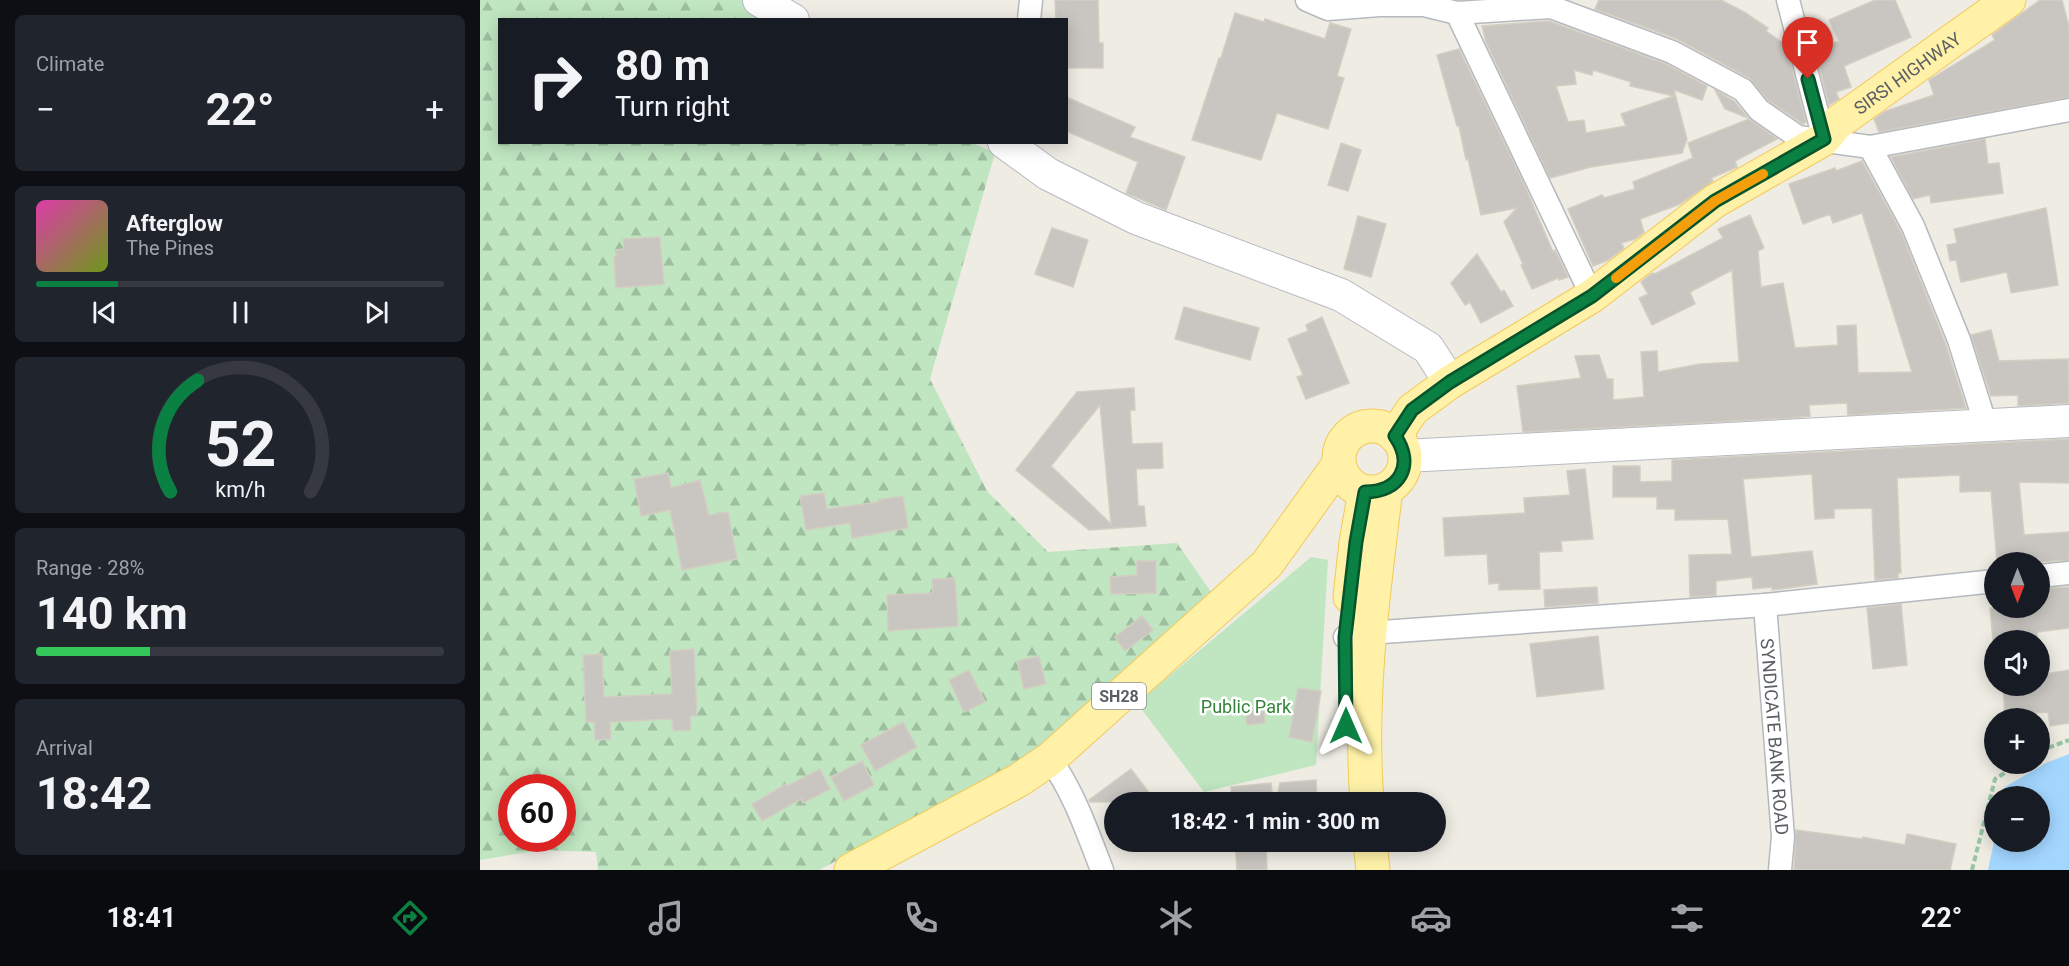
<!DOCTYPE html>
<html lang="en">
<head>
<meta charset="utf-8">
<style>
  body { margin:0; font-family:Roboto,sans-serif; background:#20242c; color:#f1f3f6; height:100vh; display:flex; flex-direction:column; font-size:22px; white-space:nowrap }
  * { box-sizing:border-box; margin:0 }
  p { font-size:20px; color:#9ea1a6 }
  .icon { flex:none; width:33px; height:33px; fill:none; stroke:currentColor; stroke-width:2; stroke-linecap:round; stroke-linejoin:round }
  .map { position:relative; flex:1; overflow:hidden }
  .sheet { display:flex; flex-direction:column; gap:15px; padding:15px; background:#0d0f14; width:480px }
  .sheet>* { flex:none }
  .top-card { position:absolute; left:18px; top:18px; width:570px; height:126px; border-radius:0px; box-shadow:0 3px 15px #0003; background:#171b24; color:#f1f3f6; overflow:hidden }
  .needle { width:39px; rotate:180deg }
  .tools { position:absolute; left:1504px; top:552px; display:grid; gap:12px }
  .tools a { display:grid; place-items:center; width:66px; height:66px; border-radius:50%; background:#171b24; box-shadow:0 3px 15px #0003; font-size:30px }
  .speed { position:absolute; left:18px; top:774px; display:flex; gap:12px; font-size:30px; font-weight:700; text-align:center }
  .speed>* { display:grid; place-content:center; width:78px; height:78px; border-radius:50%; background:#171b24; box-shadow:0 3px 15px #0003; line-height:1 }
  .speed .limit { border:9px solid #d22; background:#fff; color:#111 }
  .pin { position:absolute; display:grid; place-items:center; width:51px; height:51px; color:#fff; margin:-62px -26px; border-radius:50% 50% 50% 0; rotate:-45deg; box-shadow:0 0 6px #0007 }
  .pin .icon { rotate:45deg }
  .me { position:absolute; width:66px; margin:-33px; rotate:0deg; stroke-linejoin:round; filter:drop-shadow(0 0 4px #0008) }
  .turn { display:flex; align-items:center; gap:21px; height:126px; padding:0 18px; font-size:27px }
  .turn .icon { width:78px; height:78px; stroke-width:2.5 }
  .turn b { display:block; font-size:42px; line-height:51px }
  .big { font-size:45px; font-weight:700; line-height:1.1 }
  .sheet .card { flex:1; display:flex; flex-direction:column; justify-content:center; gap:9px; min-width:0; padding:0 21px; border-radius:9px; background:#20242c }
  .sheet .dial { align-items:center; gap:0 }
  .dial svg { height:156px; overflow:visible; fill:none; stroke:#363941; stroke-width:7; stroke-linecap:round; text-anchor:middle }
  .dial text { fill:#f1f3f6; stroke:none }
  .song { display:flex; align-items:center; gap:18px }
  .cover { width:72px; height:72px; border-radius:9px; background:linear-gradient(135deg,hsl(320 70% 55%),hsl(80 70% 35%)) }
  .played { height:6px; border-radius:3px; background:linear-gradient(90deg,#0b8043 20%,#363941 20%) }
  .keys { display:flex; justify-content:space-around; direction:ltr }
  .heat { display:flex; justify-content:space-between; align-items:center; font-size:33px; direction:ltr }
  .charge { height:9px; border-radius:4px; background:linear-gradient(90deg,#34c759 28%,#363941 0) }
  .trip { position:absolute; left:624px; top:792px; width:342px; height:60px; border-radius:30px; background:#171b24; box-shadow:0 3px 15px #0003; font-weight:700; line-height:60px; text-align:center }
  .tab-bar { display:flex; height:96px; justify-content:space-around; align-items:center; background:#090b0e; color:#9ea1a6 }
  .tab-bar .icon { width:42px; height:42px }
  .tab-bar .current { color:#0b8043 }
  .tab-bar b { font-size:27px; color:#f1f3f6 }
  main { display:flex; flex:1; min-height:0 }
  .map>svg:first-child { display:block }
  .forest { fill:url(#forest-firs); fill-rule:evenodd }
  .park { fill:#bfe6c0 }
  .water { fill:#a3d6ff }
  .building { fill:#c9c6c1; stroke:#d3cec2; stroke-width:1.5; fill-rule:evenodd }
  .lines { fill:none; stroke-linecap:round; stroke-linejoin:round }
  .street-casing { stroke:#b6b9be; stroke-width:25 }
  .secondary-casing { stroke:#b7bac0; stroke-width:34 }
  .primary-casing { stroke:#f3c958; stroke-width:35 }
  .path { stroke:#97c5a5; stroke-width:4; stroke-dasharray:6 3; stroke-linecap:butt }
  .street { stroke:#fff; stroke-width:22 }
  .secondary { stroke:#fff; stroke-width:32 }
  .primary { stroke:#fff2a8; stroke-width:33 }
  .route-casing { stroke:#07532c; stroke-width:15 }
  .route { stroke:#0b8043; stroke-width:10 }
  .slow { stroke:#f59e0b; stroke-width:10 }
  .labels { text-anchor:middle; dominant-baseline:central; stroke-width:5; stroke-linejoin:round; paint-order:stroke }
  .shield { fill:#fff; stroke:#8c8f92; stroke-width:1.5 }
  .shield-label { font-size:16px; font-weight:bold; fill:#5b5f64 }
  .street-label { font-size:18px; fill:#5b5f64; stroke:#fff }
  .park-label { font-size:18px; fill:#338438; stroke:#fff }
</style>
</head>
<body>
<main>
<section class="sheet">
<div class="card"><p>Climate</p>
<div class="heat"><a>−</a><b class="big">22°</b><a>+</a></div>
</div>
<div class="card">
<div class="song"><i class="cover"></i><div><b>Afterglow</b><p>The Pines</p></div></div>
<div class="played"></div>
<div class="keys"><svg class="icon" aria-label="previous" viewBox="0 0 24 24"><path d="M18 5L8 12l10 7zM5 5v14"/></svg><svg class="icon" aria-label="pause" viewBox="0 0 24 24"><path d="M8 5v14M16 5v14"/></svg><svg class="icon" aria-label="next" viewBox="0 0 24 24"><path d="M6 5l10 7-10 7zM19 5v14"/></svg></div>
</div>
<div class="card dial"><svg viewBox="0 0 100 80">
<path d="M14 69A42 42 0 1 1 86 69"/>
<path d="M14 69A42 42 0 0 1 28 12" stroke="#0b8043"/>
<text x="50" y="56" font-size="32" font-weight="700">52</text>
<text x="50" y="72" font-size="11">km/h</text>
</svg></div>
<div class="card"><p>Range · 28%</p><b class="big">140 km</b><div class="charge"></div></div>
<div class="card"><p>Arrival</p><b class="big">18:42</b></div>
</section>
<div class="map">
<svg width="1589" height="870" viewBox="0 0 1589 870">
  <defs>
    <pattern id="forest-firs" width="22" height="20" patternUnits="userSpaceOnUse" patternTransform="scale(1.5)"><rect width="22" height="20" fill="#bfe6c0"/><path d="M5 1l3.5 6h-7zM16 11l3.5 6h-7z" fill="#9ebea0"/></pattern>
  </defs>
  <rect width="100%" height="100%" fill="#eeece3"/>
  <path class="forest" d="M 0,0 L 266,0 L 291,19 L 20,20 L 20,142 L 490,142 L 515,153 L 450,379 L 507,491 L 568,552 L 697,543 L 733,595 L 539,764 L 339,870 L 118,870 L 116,852 L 59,850 L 0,860 ZM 32,788 L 82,788 L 82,838 L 32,838 Z"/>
  <path class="park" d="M 831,557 L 848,560 L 836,765 L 724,792 L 657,703 Z"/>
  <path class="water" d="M 1589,754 L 1589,870 L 1508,870 L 1515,837 L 1515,842 L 1560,842 L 1560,796 L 1523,796 L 1525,787 L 1566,763 Z"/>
  <g class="building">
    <path d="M 575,0 L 618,0 L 619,43 L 623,43 L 623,68 L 586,68 L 586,20 L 576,20 Z"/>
    <path d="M 1119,0 L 1241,0 L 1264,12 L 1288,28 L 1286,31 L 1306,45 L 1326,122 L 1323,124 L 1288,100 L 1269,78 L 1197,39 L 1115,9 Z"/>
    <path d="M 1395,0 L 1415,0 L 1431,37 L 1364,66 L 1371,87 L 1356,92 L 1359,99 L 1349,105 L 1335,50 L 1359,41 L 1349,20 Z"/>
    <path d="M 1560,0 L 1582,0 L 1589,27 L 1589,97 L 1399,132 L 1394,119 L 1406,111 L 1454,95 L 1449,80 L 1515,40 L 1512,35 Z"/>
    <path d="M 755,13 L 784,22 L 785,19 L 845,39 L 850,23 L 871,29 L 857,76 L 864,78 L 848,129 L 797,113 L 781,160 L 712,140 L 739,58 L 741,58 Z"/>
    <path d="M 1069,21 L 1186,64 L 1227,86 L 1222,100 L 1194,90 L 1207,139 L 1202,153 L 1111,167 L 1070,178 L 1006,42 L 1002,26 ZM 1094,70 L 1112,75 L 1113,70 L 1151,82 L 1150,86 L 1194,96 L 1141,114 L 1146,126 L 1106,133 L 1104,120 L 1088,122 L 1076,86 L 1096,84 Z"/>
    <path d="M 979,49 L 1044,184 L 1073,252 L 1075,250 L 1088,277 L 1079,280 L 1078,278 L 1052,289 L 1041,265 L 1043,264 L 1024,222 L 1037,208 L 1001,215 L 988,159 L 986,160 L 979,126 L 977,126 L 957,55 Z"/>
    <path d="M 1235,90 L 1254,101 L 1268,118 L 1245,109 Z"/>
    <path d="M 586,97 L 655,127 L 650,137 L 705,157 L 686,210 L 646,193 L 658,162 L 586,131 Z"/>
    <path d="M 1269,119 L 1297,139 L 1255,161 L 1257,167 L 1231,178 L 1233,181 L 1200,204 L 1160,219 L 1164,232 L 1155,239 L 1141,243 L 1144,248 L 1128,260 L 1113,266 L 1088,209 L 1122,195 L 1124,198 L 1155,189 L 1153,182 L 1213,158 L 1208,143 Z"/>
    <path d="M 1505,139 L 1508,164 L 1519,163 L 1523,193 L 1451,203 L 1450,195 L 1433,199 L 1411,157 Z"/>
    <path d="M 861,143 L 881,150 L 868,191 L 848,185 Z"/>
    <path d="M 1382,161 L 1421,232 L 1466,345 L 1486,408 L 1368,415 L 1367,403 L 1329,405 L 1330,416 L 1311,418 L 1043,432 L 1037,386 L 1101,378 L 1095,356 L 1119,355 L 1127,379 L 1133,379 L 1133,400 L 1164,397 L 1161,352 L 1177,351 L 1178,372 L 1220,364 L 1259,362 L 1252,270 L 1210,292 L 1215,304 L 1172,325 L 1159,298 L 1168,294 L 1161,282 L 1171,274 L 1174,273 L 1175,274 L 1243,238 L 1238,229 L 1270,215 L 1284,248 L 1278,251 L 1281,287 L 1303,283 L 1315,348 L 1358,345 L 1357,326 L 1376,325 L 1378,373 L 1432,372 L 1382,213 L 1353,223 L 1350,214 L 1323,224 L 1309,184 L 1355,168 L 1356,171 Z"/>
    <path d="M 1566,208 L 1578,285 L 1531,293 L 1527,272 L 1481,282 L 1476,260 L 1470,261 L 1467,245 L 1477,243 L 1474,229 Z"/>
    <path d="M 878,216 L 906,224 L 891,277 L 864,269 Z"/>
    <path d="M 572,228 L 608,240 L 593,287 L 555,274 Z"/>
    <path d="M 180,237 L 184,284 L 136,288 L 134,257 L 136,257 L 136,250 L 144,249 L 143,239 Z"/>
    <path d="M 997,254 L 1021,292 L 1024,290 L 1033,306 L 1001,323 L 990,302 L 985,305 L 971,283 Z"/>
    <path d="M 704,307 L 779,328 L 770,360 L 695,339 Z"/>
    <path d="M 842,317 L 869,383 L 826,399 L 817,377 L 823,375 L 808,339 L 828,331 L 826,325 Z"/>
    <path d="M 1511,330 L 1519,361 L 1588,359 L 1589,403 L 1538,406 L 1538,395 L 1511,396 L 1491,335 Z"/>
    <path d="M 654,388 L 655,410 L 650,410 L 652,444 L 682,443 L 683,468 L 656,469 L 658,506 L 664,506 L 666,526 L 609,530 L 536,470 L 597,392 ZM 620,405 L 631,524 L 571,466 Z"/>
    <path d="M 1589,439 L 1589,483 L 1539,482 L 1544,535 L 1589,532 L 1589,560 L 1560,562 L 1560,559 L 1517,562 L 1511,491 L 1480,492 L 1480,475 L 1417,478 L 1421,573 L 1418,573 L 1418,578 L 1395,580 L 1392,508 L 1354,509 L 1354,518 L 1335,519 L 1332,474 L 1263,479 L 1271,557 L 1332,551 L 1337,584 L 1292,590 L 1292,587 L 1273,589 L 1272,577 L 1236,581 L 1236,595 L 1210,597 L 1209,555 L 1252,554 L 1248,519 L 1195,520 L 1195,509 L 1177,509 L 1177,497 L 1133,497 L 1133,466 L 1160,466 L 1160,482 L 1192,481 L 1192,460 Z"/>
    <path d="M 1105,469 L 1113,539 L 1081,541 L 1082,551 L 1059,552 L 1060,589 L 1019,590 L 1019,583 L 1009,584 L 1007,554 L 965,556 L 963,518 L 1045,513 L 1044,498 L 1090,495 L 1087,471 Z"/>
    <path d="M 188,473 L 191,488 L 220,480 L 229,515 L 248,512 L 257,559 L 202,570 L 190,510 L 161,516 L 154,479 Z"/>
    <path d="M 344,493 L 347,509 L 398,502 L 398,500 L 423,496 L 428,528 L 372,538 L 370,523 L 326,530 L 320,496 Z"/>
    <path d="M 657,561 L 676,561 L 676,593 L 631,594 L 630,577 L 657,575 Z"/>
    <path d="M 475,578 L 478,626 L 408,631 L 407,595 L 453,593 L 452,579 Z"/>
    <path d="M 1117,587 L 1118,603 L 1065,607 L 1064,590 Z"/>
    <path d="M 1589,587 L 1589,628 L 1557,632 L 1558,640 L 1513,640 L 1510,608 L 1560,608 L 1560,589 Z"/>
    <path d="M 1421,604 L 1427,665 L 1393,669 L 1387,608 Z"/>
    <path d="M 662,616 L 673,630 L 645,651 L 635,637 Z"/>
    <path d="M 1118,636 L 1124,689 L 1057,697 L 1050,644 Z"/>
    <path d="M 214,649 L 217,716 L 210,716 L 211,730 L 193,731 L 192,719 L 130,722 L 131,739 L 115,740 L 114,722 L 106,722 L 103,655 L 122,654 L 124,697 L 192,694 L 190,651 Z"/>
    <path d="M 559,656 L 566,684 L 544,689 L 537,661 Z"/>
    <path d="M 489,670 L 505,702 L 484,712 L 469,680 Z"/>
    <path d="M 1589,670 L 1589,723 L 1570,726 L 1568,712 L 1525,715 L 1523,686 L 1560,686 L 1560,675 Z"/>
    <path d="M 818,688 L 841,691 L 832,742 L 809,737 Z"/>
    <path d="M 784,707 L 785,723 L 767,725 L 765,710 Z"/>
    <path d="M 423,722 L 437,747 L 395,771 L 381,745 Z"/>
    <path d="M 382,761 L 394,785 L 364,801 L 351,777 Z"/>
    <path d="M 340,769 L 350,789 L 323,803 L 321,799 L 282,821 L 272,804 L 306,784 L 307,786 Z"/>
    <path d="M 651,769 L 676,802 L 610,802 L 609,800 Z"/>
    <path d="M 836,780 L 837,802 L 796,802 L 800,783 Z"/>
    <path d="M 791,783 L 793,802 L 752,802 L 751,787 Z"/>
    <path d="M 1316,830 L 1382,839 L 1383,837 L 1425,845 L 1427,834 L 1476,844 L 1470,870 L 1314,870 Z"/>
    <path d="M 755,842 L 786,842 L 787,870 L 757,870 Z"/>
  </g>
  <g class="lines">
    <defs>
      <g id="street">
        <path d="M 827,0 L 848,9 L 899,5 L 944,5 L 977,13 L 1112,296"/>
        <path d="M 1308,0 L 1344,139"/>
        <path d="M 977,13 L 1071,7 L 1192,52 L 1263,90 L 1279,110 L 1318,137 L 1390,147 L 1589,110"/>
        <path d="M 549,20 L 551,0"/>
        <path d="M 1390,147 L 1433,226 L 1479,340 L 1506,426"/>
        <path d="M 1560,576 L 1589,573"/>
        <path id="s1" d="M 1285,605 L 1303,837 L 1300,870"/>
        <path d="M 865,637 L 888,633 L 1285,605 L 1515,581"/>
        <path d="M 570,759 C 594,793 607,831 622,870"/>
      </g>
      <g id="secondary">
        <path d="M 279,0 L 313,20"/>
        <path d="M 524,142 L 568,174 L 656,218 L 861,295 L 948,348 L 970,382"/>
        <path d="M 925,456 L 1589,421"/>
      </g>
      <g id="primary">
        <circle cx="892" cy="459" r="33"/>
        <path id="s2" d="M 915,436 L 932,410 L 970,382 L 1112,296 L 1235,201 L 1344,139 L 1357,123 L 1529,0"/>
        <path d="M 870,597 L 876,542 L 884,497"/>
        <path d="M 887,802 C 879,697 893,594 906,489"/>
        <path d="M 890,842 L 893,870"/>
        <path d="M 371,870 L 539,780 L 570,759 L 787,564 L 859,464"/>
      </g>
    </defs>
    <use href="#street" class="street-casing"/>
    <use href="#secondary" class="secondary-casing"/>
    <use href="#primary" class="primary-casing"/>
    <g class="path">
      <path d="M 1560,751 L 1589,740"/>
      <path d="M 1492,870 L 1515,779 L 1539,764"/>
    </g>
    <use href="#street" class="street"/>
    <use href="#secondary" class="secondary"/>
    <use href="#primary" class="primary"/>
  </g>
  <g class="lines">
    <defs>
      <path id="route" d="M 866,726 L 865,637 L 876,542 L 885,492 C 920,492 935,465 915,436 L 932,410 L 970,382 L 1112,296 L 1235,201 L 1344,139 L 1328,79"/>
    </defs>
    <use href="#route" class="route-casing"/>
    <use href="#route" class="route"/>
    <path class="slow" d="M 1136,278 L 1235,201 L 1283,174"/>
  </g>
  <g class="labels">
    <rect class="shield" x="612" y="683" width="54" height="26" rx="4.5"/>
    <g class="shield-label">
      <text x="639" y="696">SH28</text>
    </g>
    <g class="street-label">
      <text stroke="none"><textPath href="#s2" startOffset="632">SIRSI HIGHWAY</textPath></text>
      <text stroke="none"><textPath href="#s1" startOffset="132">SYNDICATE BANK ROAD</textPath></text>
    </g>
    <g class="park-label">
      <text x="766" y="706">Public Park</text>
    </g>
  </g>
</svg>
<div class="tools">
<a><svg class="needle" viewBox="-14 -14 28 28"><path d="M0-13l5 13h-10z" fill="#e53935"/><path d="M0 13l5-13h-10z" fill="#9ea1a6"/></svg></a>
<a><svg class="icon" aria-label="sound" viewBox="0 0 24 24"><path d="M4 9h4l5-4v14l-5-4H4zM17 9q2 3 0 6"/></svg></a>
<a>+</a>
<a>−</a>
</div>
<div class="speed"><div class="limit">60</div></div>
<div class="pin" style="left:1328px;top:79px;background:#d93025"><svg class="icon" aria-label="arrive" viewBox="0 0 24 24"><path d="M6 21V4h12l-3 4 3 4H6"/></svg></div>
<svg class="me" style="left:866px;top:726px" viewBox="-20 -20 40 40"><path d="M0-17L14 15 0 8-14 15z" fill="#0b8043" stroke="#fff" stroke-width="4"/></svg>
<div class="trip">18:42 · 1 min · 300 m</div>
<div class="top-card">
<div class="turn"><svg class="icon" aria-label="right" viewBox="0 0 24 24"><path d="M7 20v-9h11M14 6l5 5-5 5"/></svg><div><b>80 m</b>Turn right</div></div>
</div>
</div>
</main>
<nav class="tab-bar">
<b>18:41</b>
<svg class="icon current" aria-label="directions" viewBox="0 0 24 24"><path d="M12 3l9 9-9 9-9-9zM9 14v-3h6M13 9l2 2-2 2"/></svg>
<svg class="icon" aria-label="music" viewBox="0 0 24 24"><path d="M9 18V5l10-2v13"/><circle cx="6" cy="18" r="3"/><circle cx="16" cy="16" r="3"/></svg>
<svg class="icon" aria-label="phone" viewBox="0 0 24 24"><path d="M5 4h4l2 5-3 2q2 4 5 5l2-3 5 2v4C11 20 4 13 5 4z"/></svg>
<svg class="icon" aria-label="climate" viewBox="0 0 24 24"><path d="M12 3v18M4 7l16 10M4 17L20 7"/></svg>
<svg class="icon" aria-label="car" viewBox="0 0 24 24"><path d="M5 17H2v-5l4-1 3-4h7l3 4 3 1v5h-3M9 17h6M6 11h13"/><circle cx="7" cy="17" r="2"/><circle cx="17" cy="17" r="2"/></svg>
<svg class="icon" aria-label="filters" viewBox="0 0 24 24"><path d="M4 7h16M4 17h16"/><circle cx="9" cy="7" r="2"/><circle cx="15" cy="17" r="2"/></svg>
<b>22°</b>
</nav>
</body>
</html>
